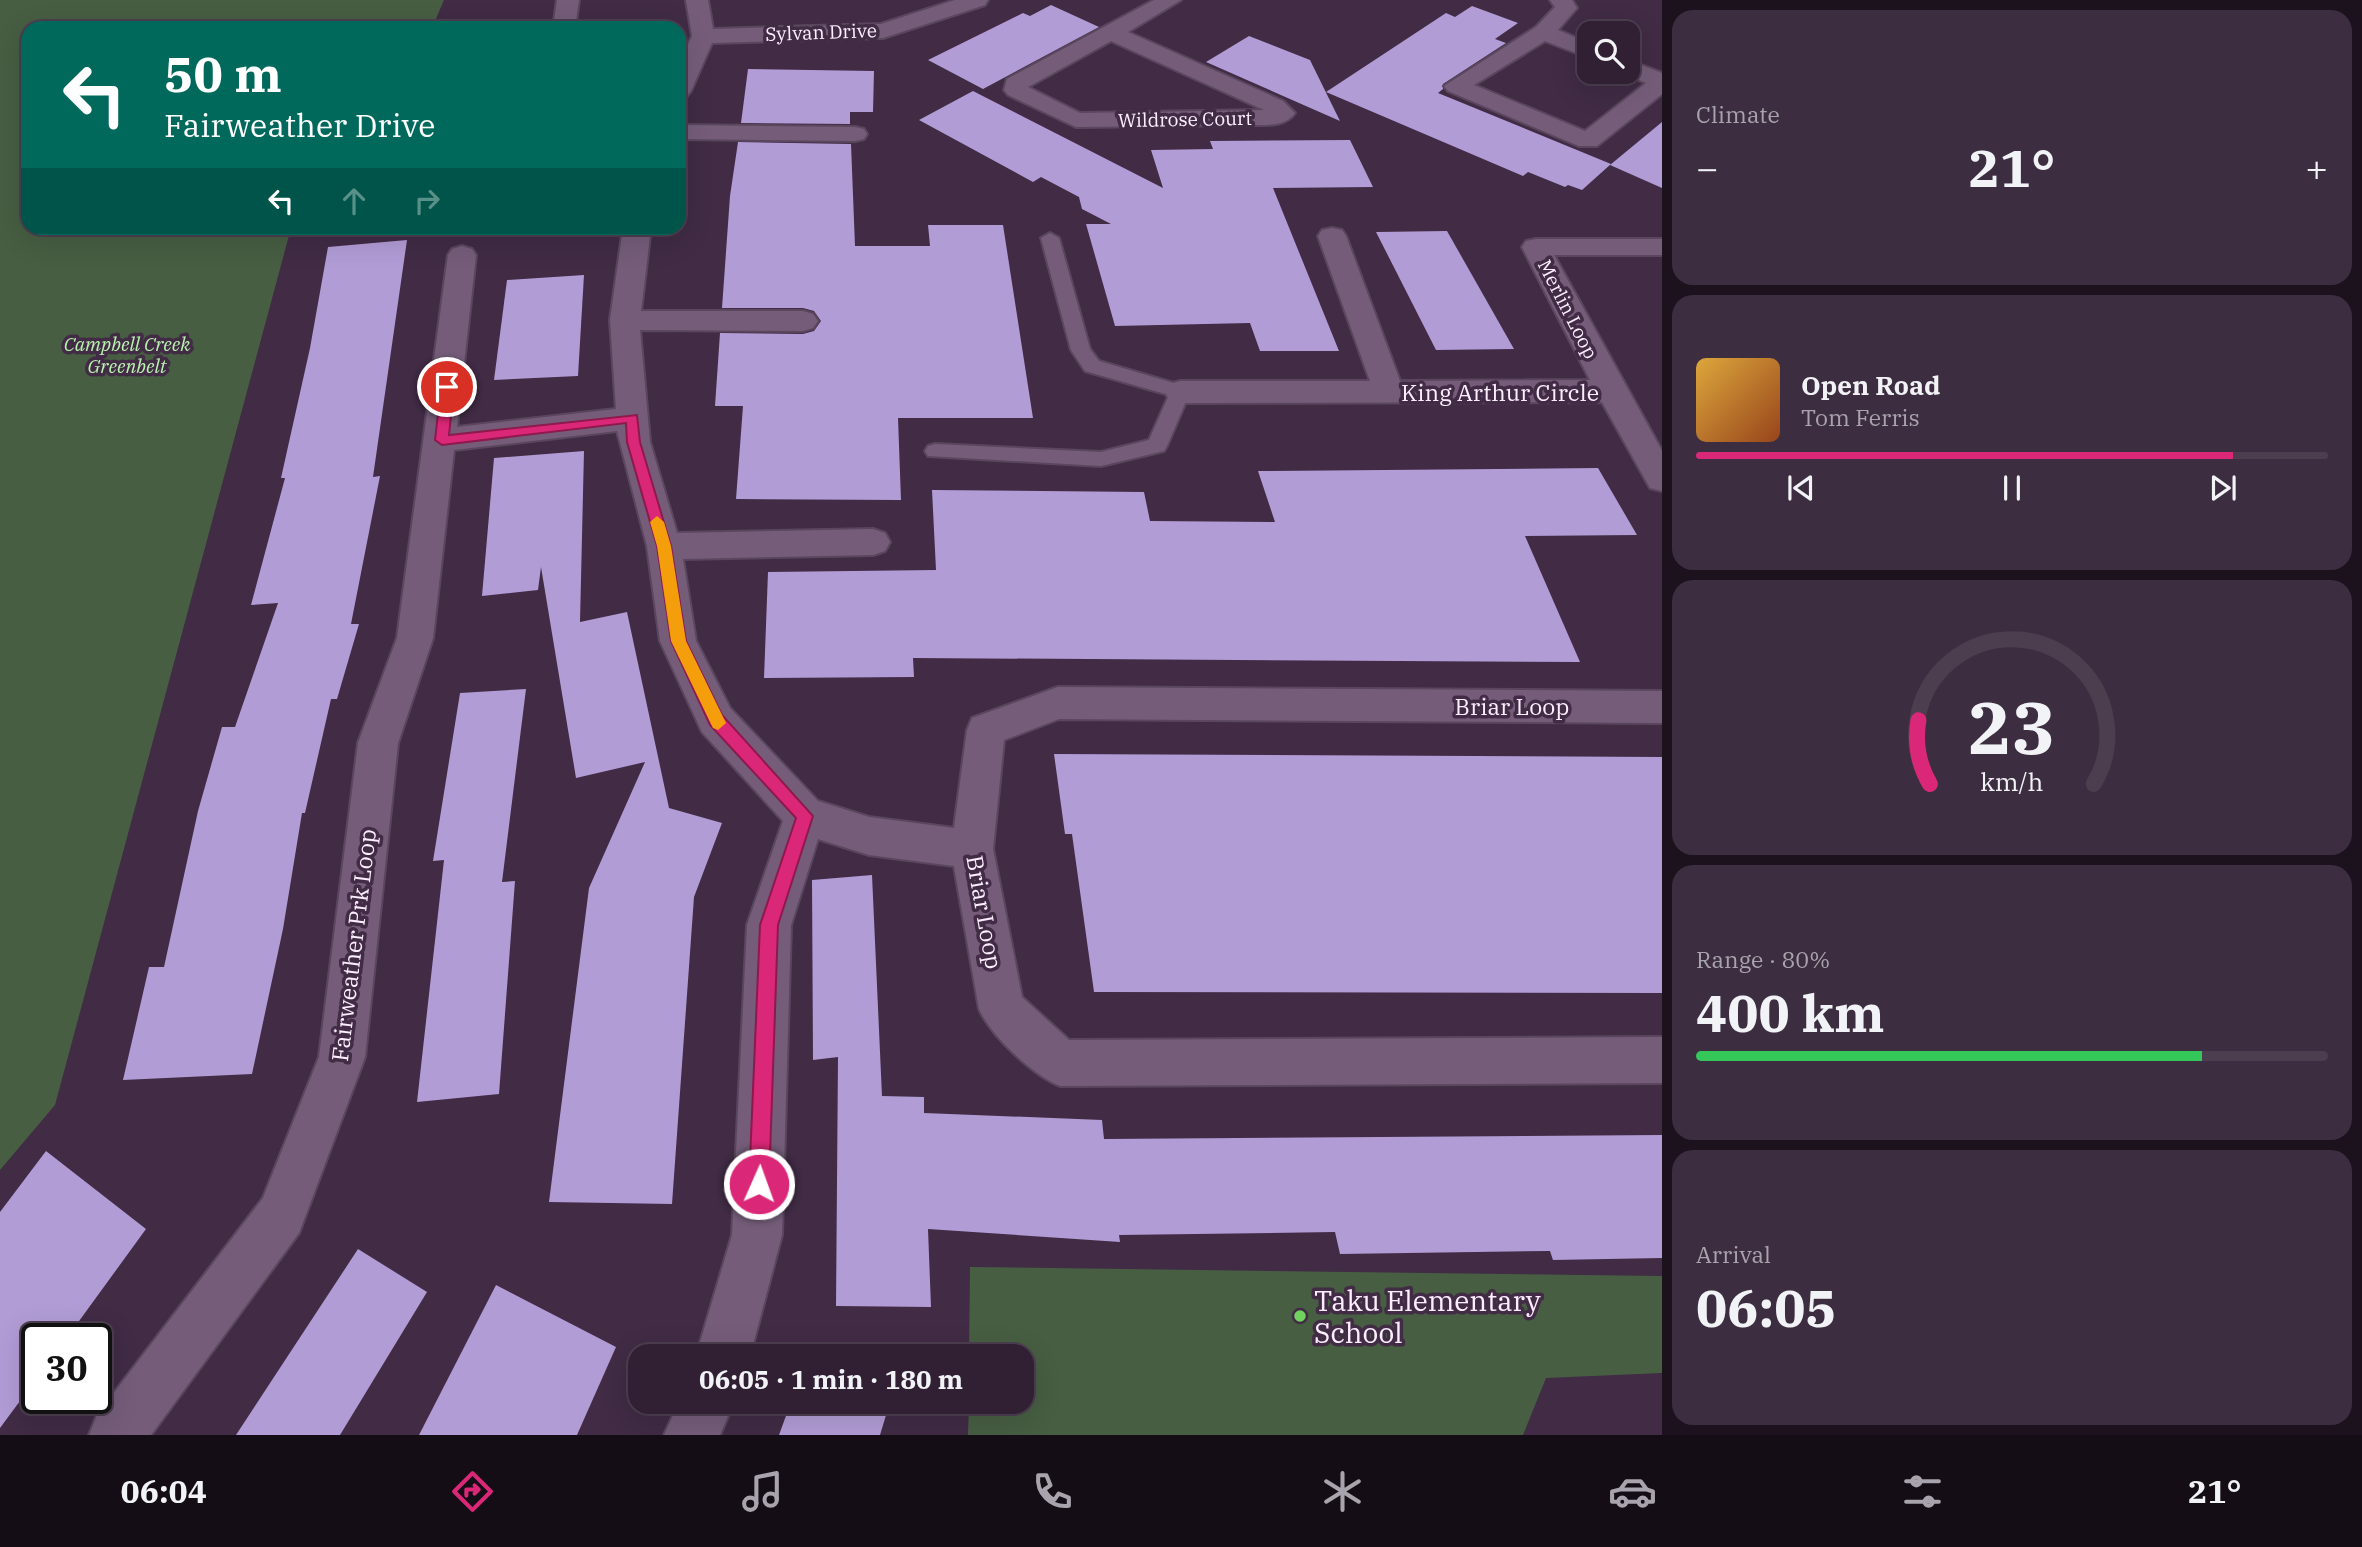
<!DOCTYPE html>
<html lang="en">
<head>
<meta charset="utf-8">
<style>
  body { margin:0; font-family:"IBM Plex Serif",serif; background:#3d2d40; color:#f1f3f6; height:100vh; display:flex; flex-direction:column; font-size:26px; white-space:nowrap }
  * { box-sizing:border-box; margin:0 }
  p { font-size:23px; color:#a8a3ac }
  .icon { flex:none; width:38px; height:38px; fill:none; stroke:currentColor; stroke-width:2; stroke-linecap:round; stroke-linejoin:round }
  .map { position:relative; flex:1; overflow:hidden }
  .side { display:flex; flex-direction:column; gap:10px; padding:10px; background:#1b121d; width:700px }
  .side>* { flex:none }
  .top-card { position:absolute; left:21px; top:21px; width:665px; height:214px; border-radius:21px; box-shadow:0 7px 28px #0002,0 0 0 2px #4c3e4f; background:#00695c; color:#fff; overflow:hidden }
  .tools { position:absolute; left:1577px; top:21px; display:grid; gap:14px }
  .tools a { display:grid; place-items:center; width:63px; height:63px; border-radius:14px; background:#312034; box-shadow:0 7px 28px #0002,0 0 0 2px #4c3e4f; font-size:35px }
  .speed { position:absolute; left:21px; top:1323px; display:flex; gap:14px; font-size:35px; font-weight:700; text-align:center }
  .speed>* { display:grid; place-content:center; width:91px; height:91px; border-radius:50%; background:#312034; box-shadow:0 7px 28px #0002,0 0 0 2px #4c3e4f; line-height:1 }
  .speed .limit { border:4px solid #111; border-radius:10px; background:#fff; color:#111 }
  .pin { position:absolute; display:grid; place-items:center; width:60px; height:60px; color:#fff; margin:-30px; border:4px solid #fff; border-radius:50%; box-shadow:0 2px 7px #0007 }
  .me { position:absolute; width:77px; margin:-38px; rotate:2deg; stroke-linejoin:round; filter:drop-shadow(0 0 5px #0008) }
  .turn { display:flex; align-items:center; gap:24px; height:147px; padding:0 28px; font-size:32px }
  .turn .icon { width:91px; height:91px; stroke-width:2.5 }
  .turn b { display:block; font-size:49px; line-height:60px }
  .lanes { display:flex; align-items:center; height:66px; padding:0 28px; background:#0003; justify-content:center; gap:35px; direction:ltr }
  .lanes .off { opacity:.35 }
  .big { font-size:52px; font-weight:800; line-height:1.1 }
  .side .card { flex:1; display:flex; flex-direction:column; justify-content:center; gap:10px; min-width:0; padding:0 24px; border-radius:21px; background:#3d2d40 }
  .side .dial { align-items:center; gap:0 }
  .dial svg { height:182px; overflow:visible; fill:none; stroke:#4c3e4f; stroke-width:7; stroke-linecap:round; text-anchor:middle }
  .dial text { fill:#f1f3f6; stroke:none }
  .song { display:flex; align-items:center; gap:21px }
  .cover { width:84px; height:84px; border-radius:10px; background:linear-gradient(135deg,hsl(40 70% 55%),hsl(20 70% 35%)) }
  .played { height:7px; border-radius:4px; background:linear-gradient(90deg,#db2777 85%,#4c3e4f 85%) }
  .keys { display:flex; justify-content:space-around; direction:ltr }
  .heat { display:flex; justify-content:space-between; align-items:center; font-size:38px; direction:ltr }
  .charge { height:10px; border-radius:5px; background:linear-gradient(90deg,#34c759 80%,#4c3e4f 0) }
  .trip { position:absolute; left:628px; top:1344px; width:406px; height:70px; border-radius:21px; background:#312034; box-shadow:0 7px 28px #0002,0 0 0 2px #4c3e4f; font-weight:800; line-height:70px; text-align:center }
  .tabs { display:flex; height:112px; justify-content:space-around; align-items:center; background:#140d15; color:#a8a3ac }
  .tabs .icon { width:49px; height:49px }
  .tabs .on { color:#db2777 }
  .tabs b { font-size:32px; color:#f1f3f6 }
  main { display:flex; flex:1; min-height:0 }
  .map>svg:first-child { display:block }
  .green { fill:#475e43 }
  .building { fill:#b19cd5 }
  .lines { fill:none; stroke-linecap:round; stroke-linejoin:round }
  .lane-casing { stroke:#5a475e; stroke-width:4 }
  .street-casing { stroke:#5a475e; stroke-width:4 }
  .lane { fill:#755d7a; fill-rule:evenodd }
  .street { fill:#755d7a; fill-rule:evenodd }
  .route { fill:#db2777; stroke:#8e194d; stroke-width:2 }
  .slow { fill:#f59e0b }
  .poi-dot { fill:#70d35f; stroke:#412b45; stroke-width:2.5 }
  .labels { text-anchor:middle; dominant-baseline:central; stroke-width:7; stroke-linejoin:round; paint-order:stroke }
  .far-street-label { font-size:19px; fill:#fceeff; stroke:#412b45 }
  .far-park-label { font-size:19px; font-style:italic; fill:#b8f4ad; stroke:#412b45 }
  .street-label { font-size:23px; fill:#fceeff; stroke:#412b45 }
  .near-poi-label { font-size:28px; fill:#fceeff; stroke:#412b45; text-anchor:start }
</style>
</head>
<body>
<main>
<div class="map">
<svg width="1662" height="1435" viewBox="0 0 1662 1435">
  <rect width="100%" height="100%" fill="#412b45"/>
  <g class="green">
    <path d="M 0,0 L 444,0 L 432,28 L 28,28 L 28,228 L 291,228 L 55,1105 L 0,1170 Z"/>
    <path d="M 970,1267 L 1662,1276 L 1662,1373 L 1546,1378 L 1523,1435 L 968,1435 L 969,1402 L 1022,1402 L 1022,1356 L 969,1356 Z"/>
  </g>
  <g class="building">
    <path d="M 1051,5 L 1099,27 L 983,89 L 928,60 L 1023,13 L 1030,16 Z"/>
    <path d="M 1472,6 L 1518,23 L 1495,39 L 1506,43 L 1443,84 L 1443,89 L 1438,93 L 1611,164 L 1582,190 L 1568,185 L 1565,187 L 1528,172 L 1523,176 L 1326,92 L 1446,13 L 1455,17 Z"/>
    <path d="M 1249,36 L 1310,60 L 1340,121 L 1206,62 Z"/>
    <path d="M 748,69 L 874,71 L 873,112 L 850,112 L 850,124 L 741,123 Z"/>
    <path d="M 973,91 L 1163,188 L 1151,150 L 1213,149 L 1210,141 L 1350,140 L 1373,187 L 1273,188 L 1339,351 L 1260,351 L 1250,323 L 1115,326 L 1086,224 L 1111,224 L 1082,209 L 1079,197 L 1041,177 L 1033,182 L 919,120 Z"/>
    <path d="M 1662,122 L 1662,188 L 1610,165 Z"/>
    <path d="M 738,142 L 851,144 L 855,246 L 930,246 L 928,225 L 1003,225 L 1033,418 L 898,418 L 901,500 L 736,499 L 743,406 L 715,406 L 720,333 L 803,334 L 814,331 L 821,321 L 814,311 L 803,308 L 722,308 L 730,196 Z"/>
    <path d="M 1447,231 L 1514,349 L 1436,350 L 1376,232 Z"/>
    <path d="M 407,240 L 373,477 L 380,476 L 351,624 L 359,624 L 337,699 L 331,699 L 305,813 L 302,813 L 283,929 L 252,1074 L 123,1080 L 149,967 L 164,967 L 198,811 L 222,727 L 235,727 L 278,603 L 251,605 L 285,478 L 281,478 L 310,348 L 328,247 Z"/>
    <path d="M 584,275 L 578,376 L 494,380 L 507,280 Z"/>
    <path d="M 584,451 L 580,622 L 627,612 L 669,808 L 722,823 L 694,897 L 672,1204 L 549,1202 L 589,888 L 645,762 L 576,778 L 541,567 L 538,590 L 482,596 L 494,458 Z"/>
    <path d="M 1598,468 L 1637,535 L 1525,536 L 1580,662 L 913,658 L 914,677 L 764,678 L 768,572 L 936,570 L 932,490 L 1144,492 L 1150,521 L 1275,522 L 1258,471 Z"/>
    <path d="M 526,689 L 502,882 L 515,881 L 499,1094 L 417,1102 L 444,860 L 433,861 L 460,693 Z"/>
    <path d="M 1054,754 L 1662,757 L 1662,993 L 1094,992 L 1072,834 L 1065,834 Z"/>
    <path d="M 872,875 L 882,1096 L 924,1097 L 924,1113 L 1102,1120 L 1104,1139 L 1662,1135 L 1662,1258 L 1553,1260 L 1550,1251 L 1340,1254 L 1335,1232 L 1119,1235 L 1120,1242 L 928,1229 L 931,1307 L 836,1306 L 838,1057 L 813,1060 L 812,880 Z"/>
    <path d="M 46,1151 L 146,1229 L 66,1339 L 37,1339 L 37,1378 L 0,1428 L 0,1212 Z"/>
    <path d="M 358,1249 L 427,1292 L 340,1435 L 236,1435 Z"/>
    <path d="M 496,1285 L 616,1347 L 577,1435 L 419,1435 Z"/>
    <path d="M 791,1402 L 890,1402 L 880,1435 L 779,1435 Z"/>
  </g>
  <g class="lines">
    <defs>
      <path id="lane" d="M 1050,233 L 1059,238 L 1090,349 L 1099,361 L 1187,387 L 1190,392 L 1167,446 L 1164,451 L 1101,466 L 928,456 L 925,451 L 928,446 L 935,444 L 1101,452 L 1149,440 L 1169,395 L 1085,371 L 1071,350 L 1041,238 Z"/>
      <g id="street">
        <path d="M 557,0 L 579,0 L 575,28 L 553,28 Z"/>
        <path d="M 686,0 L 708,0 L 713,29 L 881,24 L 955,0 L 988,0 L 985,5 L 883,38 L 712,43 L 691,91 L 687,96 L 679,98 L 679,64 L 692,36 Z"/>
        <path d="M 1154,0 L 1181,0 L 1128,32 L 1283,101 L 1295,113 C 1287,125 1272,125 1258,125 L 1076,127 L 1008,95 L 1004,90 L 1007,79 ZM 1111,41 L 1264,110 L 1080,113 L 1028,87 Z"/>
        <path d="M 1550,0 L 1572,0 L 1577,8 L 1558,30 L 1589,43 L 1589,58 L 1545,41 L 1474,85 L 1585,131 L 1646,83 L 1620,72 L 1628,72 L 1628,60 L 1662,73 L 1662,94 L 1597,146 L 1579,146 L 1448,91 L 1444,86 L 1536,27 L 1555,7 Z"/>
        <path d="M 679,125 L 855,127 L 864,129 L 867,134 L 864,139 L 855,141 L 679,139 Z"/>
        <path d="M 623,228 L 651,228 L 641,311 L 803,311 L 813,314 L 818,321 L 813,328 L 803,331 L 640,330 L 650,442 L 677,533 L 873,529 L 885,533 L 890,542 L 885,551 L 873,555 L 683,559 L 696,641 L 730,708 L 818,801 L 869,817 L 954,828 L 967,730 L 972,718 L 1058,687 L 1662,691 L 1662,723 L 1059,719 L 1004,740 L 993,849 L 1022,997 L 1069,1040 L 1662,1037 L 1662,1083 L 1060,1086 C 1033,1075 991,1036 979,1009 L 954,866 L 869,855 L 818,839 L 791,925 L 782,1235 L 750,1356 L 696,1356 L 732,1235 L 747,925 L 783,821 L 702,732 L 660,641 L 647,546 L 617,431 L 454,450 L 433,638 L 398,743 L 365,1057 L 299,1233 L 151,1435 L 89,1435 L 97,1415 L 263,1198 L 319,1057 L 358,743 L 397,638 L 448,255 L 452,249 L 462,246 L 472,249 L 476,255 L 457,427 L 616,409 L 610,320 Z"/>
        <path d="M 1332,228 L 1342,230 L 1346,236 L 1400,381 L 1590,380 L 1522,247 L 1526,241 L 1536,239 L 1662,239 L 1662,255 L 1554,255 L 1662,451 L 1662,491 L 1650,488 L 1602,402 L 1180,403 L 1169,400 L 1165,392 L 1169,384 L 1180,381 L 1370,381 L 1318,236 L 1322,230 Z"/>
        <path d="M 679,1402 L 734,1402 L 720,1435 L 664,1435 Z"/>
      </g>
    </defs>
    <use href="#lane" class="lane-casing"/>
    <use href="#street" class="street-casing"/>
    <use href="#lane" class="lane"/>
    <use href="#street" class="street"/>
  </g>
  <path class="route" d="M 447,383 L 454,387 L 449,435 L 637,415 L 640,442 L 671,546 L 686,641 L 722,715 L 813,816 L 778,925 L 769,1184 L 766,1191 L 759,1194 L 752,1191 L 749,1184 L 760,925 L 796,818 L 710,725 L 671,641 L 657,546 L 627,442 L 626,423 L 442,445 L 435,440 L 441,387 Z"/>
  <path class="slow" d="M 657,516 L 664,522 L 671,546 L 686,641 L 726,723 L 718,730 L 713,728 L 671,641 L 657,546 L 650,522 Z"/>
  <circle class="poi-dot" cx="1300" cy="1316" r="7"/>
  <g class="labels">
    <g class="far-street-label">
      <text transform="translate(821 32) rotate(-2)">Sylvan Drive</text>
      <text transform="translate(1185 119) rotate(-1)">Wildrose Court</text>
      <text transform="translate(1568 309) rotate(63)">Merlin Loop</text>
    </g>
    <g class="far-park-label">
      <text x="127" y="344">Campbell Creek<tspan x="127" dy="22">Greenbelt</tspan></text>
    </g>
    <g class="street-label">
      <text x="1500" y="392">King Arthur Circle</text>
      <text x="1512" y="706">Briar Loop</text>
      <text transform="translate(985 912) rotate(80)">Briar Loop</text>
      <text transform="translate(353 945) rotate(-83)">Fairweather Prk Loop</text>
    </g>
    <g class="near-poi-label">
      <text x="1314" y="1300">Taku Elementary<tspan x="1314" dy="32">School</tspan></text>
    </g>
  </g>
</svg>
<div class="tools">
<a><svg class="icon" aria-label="search" viewBox="0 0 24 24"><circle cx="10" cy="10" r="6"/><path d="M15 15l6 6"/></svg></a>
</div>
<div class="speed"><div class="limit">30</div></div>
<div class="pin" style="left:447px;top:387px;background:#d93025"><svg class="icon" aria-label="arrive" viewBox="0 0 24 24"><path d="M6 21V4h12l-3 4 3 4H6"/></svg></div>
<svg class="me" style="left:759px;top:1184px" viewBox="-20 -20 40 40"><circle r="17" fill="#db2777" stroke="#fff" stroke-width="3"/><path d="M0-11L8 9 0 5-8 9z" fill="#fff"/></svg>
<div class="trip">06:05 · 1 min · 180 m</div>
<div class="top-card">
<div class="turn"><svg class="icon" aria-label="left" viewBox="0 0 24 24"><path d="M17 20v-9H6M10 6l-5 5 5 5"/></svg><div><b>50 m</b>Fairweather Drive</div></div>
<div class="lanes"><svg class="icon" aria-label="left" viewBox="0 0 24 24"><path d="M17 20v-9H6M10 6l-5 5 5 5"/></svg><svg class="icon off" aria-label="ahead" viewBox="0 0 24 24"><path d="M12 20V5M6 11l6-6 6 6"/></svg><svg class="icon off" aria-label="right" viewBox="0 0 24 24"><path d="M7 20v-9h11M14 6l5 5-5 5"/></svg></div>
</div>
</div>
<section class="side">
<div class="card"><p>Climate</p>
<div class="heat"><a>−</a><b class="big">21°</b><a>+</a></div>
</div>
<div class="card">
<div class="song"><i class="cover"></i><div><b>Open Road</b><p>Tom Ferris</p></div></div>
<div class="played"></div>
<div class="keys"><svg class="icon" aria-label="previous" viewBox="0 0 24 24"><path d="M18 5L8 12l10 7zM5 5v14"/></svg><svg class="icon" aria-label="pause" viewBox="0 0 24 24"><path d="M8 5v14M16 5v14"/></svg><svg class="icon" aria-label="next" viewBox="0 0 24 24"><path d="M6 5l10 7-10 7zM19 5v14"/></svg></div>
</div>
<div class="card dial"><svg viewBox="0 0 100 80">
<path d="M14 69A42 42 0 1 1 86 69"/>
<path d="M14 69A42 42 0 0 1 9 41" stroke="#db2777"/>
<text x="50" y="56" font-size="32" font-weight="700">23</text>
<text x="50" y="72" font-size="11">km/h</text>
</svg></div>
<div class="card"><p>Range · 80%</p><b class="big">400 km</b><div class="charge"></div></div>
<div class="card"><p>Arrival</p><b class="big">06:05</b></div>
</section>
</main>
<nav class="tabs">
<b>06:04</b>
<svg class="icon on" aria-label="directions" viewBox="0 0 24 24"><path d="M12 3l9 9-9 9-9-9zM9 14v-3h6M13 9l2 2-2 2"/></svg>
<svg class="icon" aria-label="music" viewBox="0 0 24 24"><path d="M9 18V5l10-2v13"/><circle cx="6" cy="18" r="3"/><circle cx="16" cy="16" r="3"/></svg>
<svg class="icon" aria-label="phone" viewBox="0 0 24 24"><path d="M5 4h4l2 5-3 2q2 4 5 5l2-3 5 2v4C11 20 4 13 5 4z"/></svg>
<svg class="icon" aria-label="climate" viewBox="0 0 24 24"><path d="M12 3v18M4 7l16 10M4 17L20 7"/></svg>
<svg class="icon" aria-label="car" viewBox="0 0 24 24"><path d="M5 17H2v-5l4-1 3-4h7l3 4 3 1v5h-3M9 17h6M6 11h13"/><circle cx="7" cy="17" r="2"/><circle cx="17" cy="17" r="2"/></svg>
<svg class="icon" aria-label="filters" viewBox="0 0 24 24"><path d="M4 7h16M4 17h16"/><circle cx="9" cy="7" r="2"/><circle cx="15" cy="17" r="2"/></svg>
<b>21°</b>
</nav>
</body>
</html>
